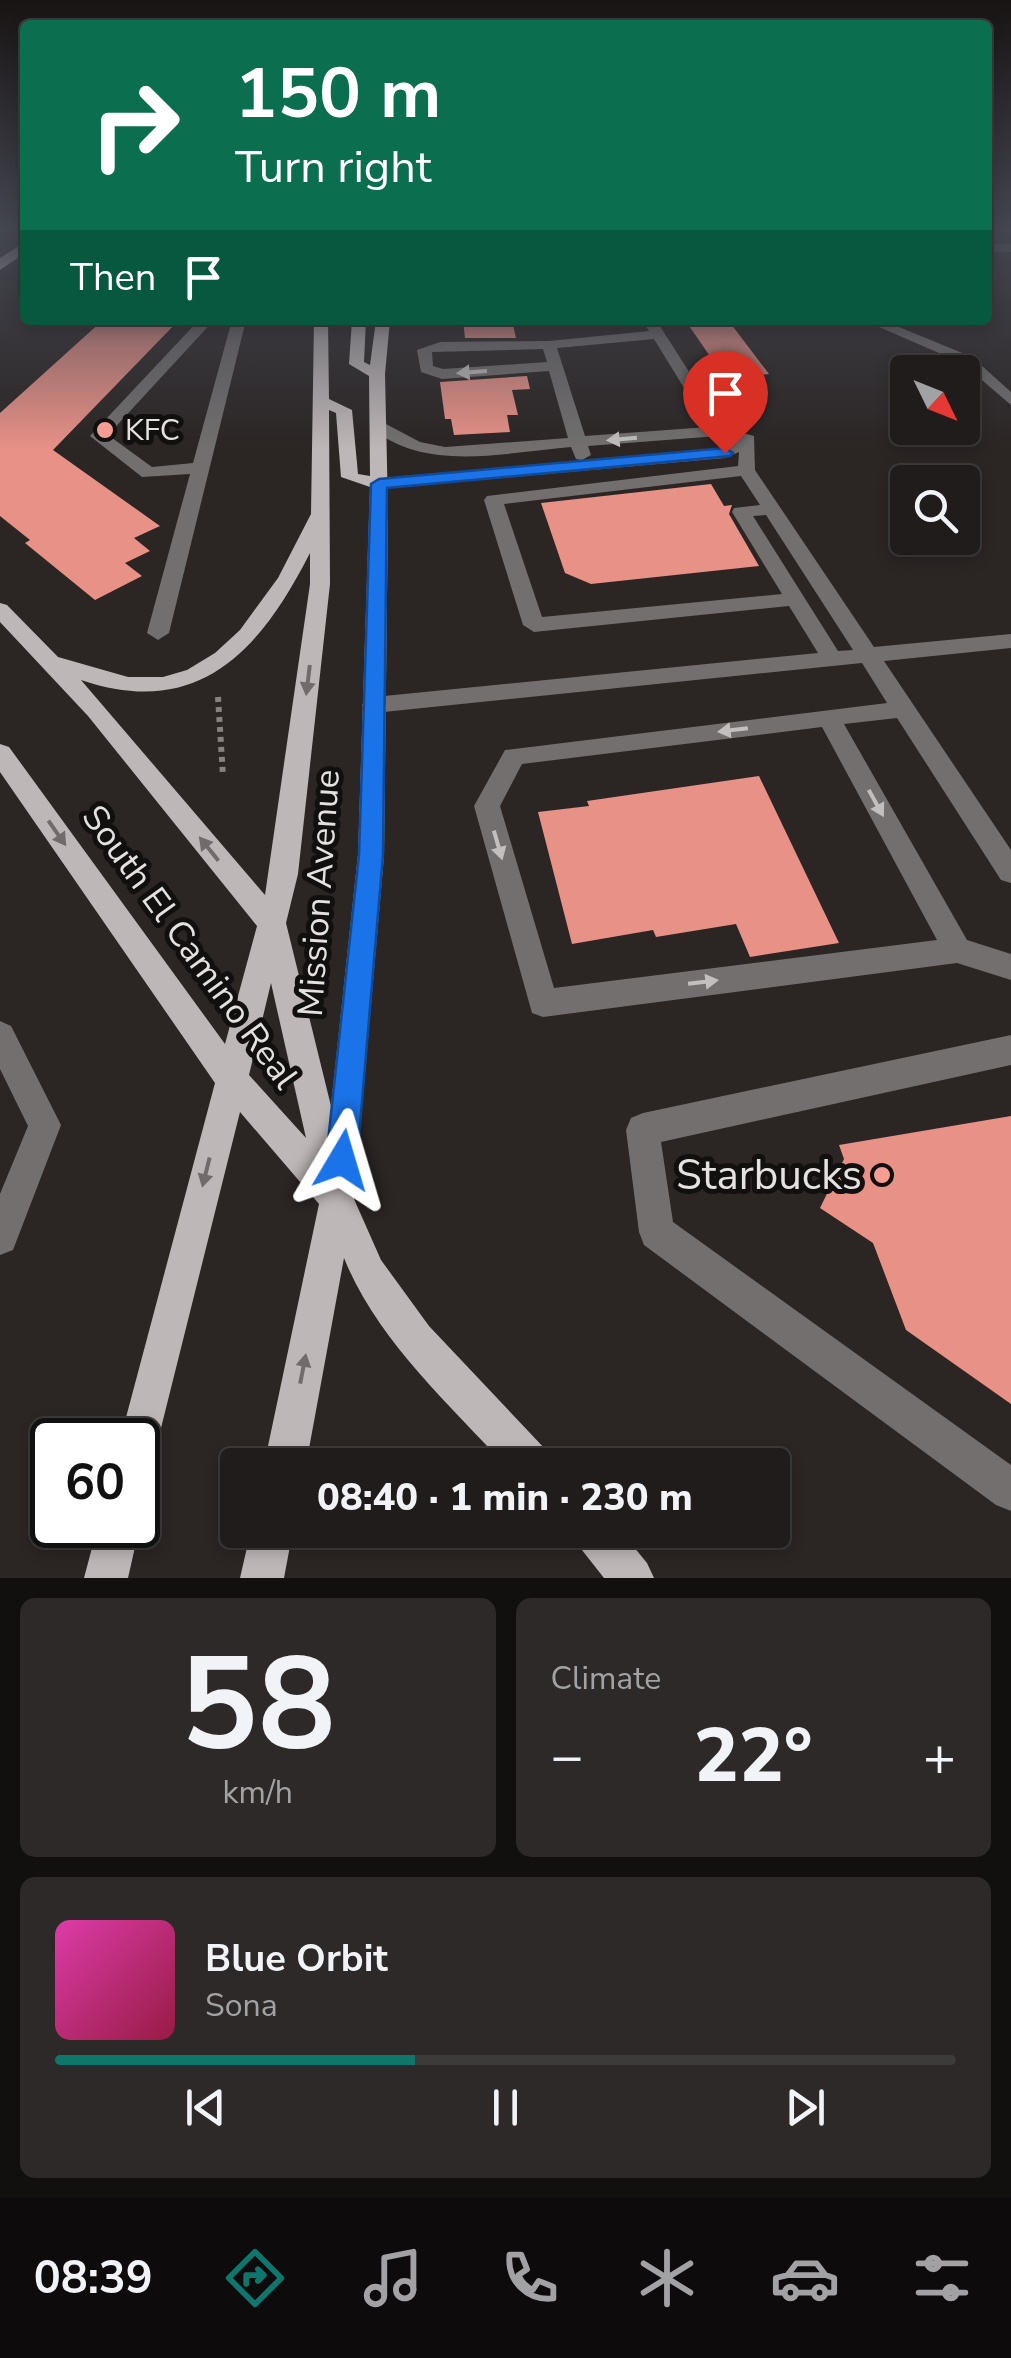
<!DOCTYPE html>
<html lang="en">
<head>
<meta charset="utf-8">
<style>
  body { margin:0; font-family:"Nunito Sans",sans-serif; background:#2d2928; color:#f1f3f6; height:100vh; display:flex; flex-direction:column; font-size:38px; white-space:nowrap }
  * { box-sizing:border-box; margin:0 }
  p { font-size:32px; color:#a2a1a3 }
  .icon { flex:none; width:55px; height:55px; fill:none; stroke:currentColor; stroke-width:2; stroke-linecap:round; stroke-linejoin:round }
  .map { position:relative; height:1578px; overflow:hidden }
  .details { display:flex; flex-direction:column; gap:20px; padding:20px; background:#120f0f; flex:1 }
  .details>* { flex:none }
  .hud { position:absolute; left:20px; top:20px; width:972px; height:305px; border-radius:10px; box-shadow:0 5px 15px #0003,0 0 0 2px #3d3a3a; background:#0b6e4f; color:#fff; overflow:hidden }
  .needle { width:65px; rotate:133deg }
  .tools { position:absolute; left:890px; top:355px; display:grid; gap:20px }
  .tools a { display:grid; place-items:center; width:90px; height:90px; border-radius:10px; background:#201c1b; box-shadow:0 5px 15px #0003,0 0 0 2px #3d3a3a; font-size:50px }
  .speed { position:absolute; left:30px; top:1418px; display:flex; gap:20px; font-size:50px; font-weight:700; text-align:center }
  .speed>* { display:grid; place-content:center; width:130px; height:130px; border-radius:50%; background:#201c1b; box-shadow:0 5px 15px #0003,0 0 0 2px #3d3a3a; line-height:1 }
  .speed .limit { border:5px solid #111; border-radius:15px; background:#fff; color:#111 }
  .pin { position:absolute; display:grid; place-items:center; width:85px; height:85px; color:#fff; margin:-102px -42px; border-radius:50% 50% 50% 0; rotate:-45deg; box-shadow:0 0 10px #0007 }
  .pin .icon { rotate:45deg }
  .me { position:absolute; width:110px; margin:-55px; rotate:7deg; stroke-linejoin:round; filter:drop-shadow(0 0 8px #0008) }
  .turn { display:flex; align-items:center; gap:35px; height:210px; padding:0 50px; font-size:45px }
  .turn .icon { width:130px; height:130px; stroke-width:2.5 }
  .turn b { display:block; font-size:70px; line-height:85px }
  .then { display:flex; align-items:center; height:95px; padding:0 50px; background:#0003; gap:20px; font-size:38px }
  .big { font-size:75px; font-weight:800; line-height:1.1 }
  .details .widget { flex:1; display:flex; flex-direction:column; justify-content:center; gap:15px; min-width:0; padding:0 35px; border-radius:15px; background:#2d2928 }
  .details .dial { align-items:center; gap:0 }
  .dial b { font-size:130px; line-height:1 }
  .song { display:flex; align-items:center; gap:30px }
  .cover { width:120px; height:120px; border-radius:15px; background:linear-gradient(135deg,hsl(320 70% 55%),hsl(340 70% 35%)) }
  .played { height:10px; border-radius:5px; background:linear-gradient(90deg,#0f766e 40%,#3d3a3a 40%) }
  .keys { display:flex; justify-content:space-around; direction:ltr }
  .heat { display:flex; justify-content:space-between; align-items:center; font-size:55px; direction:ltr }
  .details .tiles { flex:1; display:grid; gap:20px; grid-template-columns:1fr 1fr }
  .widget:last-child { grid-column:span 2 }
  .trip { position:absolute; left:220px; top:1448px; width:570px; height:100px; border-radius:10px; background:#201c1b; box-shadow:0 5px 15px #0003,0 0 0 2px #3d3a3a; font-weight:800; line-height:100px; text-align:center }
  .tab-bar { display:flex; height:160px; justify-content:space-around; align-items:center; background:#0d0b0b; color:#a2a1a3 }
  .tab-bar .icon { width:70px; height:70px }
  .tab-bar .active { color:#0f766e }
  .tab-bar b { font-size:45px; color:#f1f3f6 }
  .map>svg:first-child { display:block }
  .building { fill:#e89187 }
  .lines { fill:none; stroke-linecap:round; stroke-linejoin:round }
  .path { stroke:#878282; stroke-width:6; stroke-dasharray:5 5; stroke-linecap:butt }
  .minor { fill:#726f6e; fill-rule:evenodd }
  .major { fill:#beb7b7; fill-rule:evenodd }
  .highway { fill:#dcd4d3; fill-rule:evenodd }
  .oneway { fill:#c2bfbe }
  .oneway2 { fill:#716b6b }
  .route { fill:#1a73e8; stroke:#114b97; stroke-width:2.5 }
  .poi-dot { fill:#f59c93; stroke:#120f0f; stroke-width:4 }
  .labels { text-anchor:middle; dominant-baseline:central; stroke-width:10; stroke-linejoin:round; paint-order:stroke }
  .far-poi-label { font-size:30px; fill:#e5e1e1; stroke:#120f0f; text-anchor:start }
  .street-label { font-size:35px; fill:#e5e1e1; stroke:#120f0f }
  .near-poi-label { font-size:42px; fill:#e5e1e1; stroke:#120f0f; text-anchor:end }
</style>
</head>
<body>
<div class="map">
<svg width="1011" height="1578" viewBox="0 0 1011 1578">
  <rect width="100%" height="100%" fill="#2b2524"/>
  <g class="building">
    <path d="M 103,320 L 179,320 L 53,450 L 160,526 L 134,538 L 150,551 L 125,563 L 142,576 L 95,600 L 25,543 L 30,540 L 0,516 L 0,413 Z"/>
    <path d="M 463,320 L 512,320 L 516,338 L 465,338 Z"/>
    <path d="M 685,320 L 728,320 L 769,374 L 725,378 Z"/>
    <path d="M 527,376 L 530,389 L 512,390 L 518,415 L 507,415 L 510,432 L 454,435 L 451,419 L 445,419 L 440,382 Z"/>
    <path d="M 711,484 L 724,506 L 732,505 L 729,514 L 759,566 L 591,584 L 565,573 L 541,503 Z"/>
    <path d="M 759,776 L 839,943 L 750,957 L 736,924 L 656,937 L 653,930 L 572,944 L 538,812 L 589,806 L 587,801 Z"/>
    <path d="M 1011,1116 L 1011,1404 L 906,1330 L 873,1243 L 820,1208 L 844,1159 L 839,1145 Z"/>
  </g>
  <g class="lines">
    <path class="path" d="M 218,697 L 223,776"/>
    <g class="minor">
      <rect x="988" y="244" width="23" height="8"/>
      <path d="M 199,320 L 214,320 L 108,435 L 152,467 L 193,463 L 232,320 L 246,320 L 169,633 L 158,640 L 147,633 L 190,474 L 142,477 L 90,436 Z"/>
      <path d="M 642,320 L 656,320 L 725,428 L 754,436 L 755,470 L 874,647 L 1011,634 L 1011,648 L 884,661 L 1011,850 L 1011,883 L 1001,880 L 897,718 L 844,724 L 967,940 L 1011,954 L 1011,980 L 957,963 L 543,1017 L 532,1013 L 474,806 L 505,750 L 887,703 L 862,663 L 374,713 L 366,711 L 362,705 L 366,699 L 374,697 L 818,653 L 789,606 L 534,632 L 523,625 L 484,500 L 487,496 L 738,466 L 739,452 L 725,458 L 379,489 L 370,484 L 379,479 L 721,448 L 734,441 L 718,436 L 588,446 L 591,455 L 582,460 L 576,459 L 571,447 C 507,452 422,474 370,426 L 384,423 L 420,442 L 445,447 L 568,438 L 549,371 L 442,379 L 421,372 L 417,350 L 440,342 L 549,341 L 649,331 ZM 654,339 L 708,427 L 585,436 L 557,348 ZM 543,349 L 547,362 L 443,369 L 433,366 L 432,352 ZM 741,476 L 760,505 L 734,508 L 732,512 L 782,594 L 542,617 L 504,504 ZM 766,515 L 853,650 L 838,651 L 753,516 ZM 822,727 L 937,940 L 554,988 L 500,806 L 522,764 Z"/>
      <path d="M 863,320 L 882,320 L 972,357 L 1011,392 L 1011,405 L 962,363 Z"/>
      <path d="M 0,1021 L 11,1026 L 61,1125 L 13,1250 L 0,1255 L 0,1194 L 28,1126 L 0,1069 Z"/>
      <path d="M 1011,1035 L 1011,1065 L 661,1142 L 673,1222 L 1011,1465 L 1011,1511 L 996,1505 L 644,1245 L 639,1232 L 626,1130 L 631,1118 L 643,1113 Z"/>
    </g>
    <g class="major">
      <path d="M 314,320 L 328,320 L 329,399 L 352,410 L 358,474 L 370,476 L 369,376 L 349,364 L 352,320 L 366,320 L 364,362 L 370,365 L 376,320 L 390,320 L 385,374 L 388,510 L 384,855 L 354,1199 L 381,1260 L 429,1326 L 547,1451 L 554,1465 L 505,1465 C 447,1402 376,1338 344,1258 L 306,1465 L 264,1465 L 319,1204 L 240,1112 L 152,1464 L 138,1470 L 138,1440 L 120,1440 L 215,1083 L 0,772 L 0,744 L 9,747 L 225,1044 L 257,926 L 88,716 L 0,622 L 0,603 L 7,605 L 58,657 L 128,677 L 163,677 L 187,670 L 215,653 L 240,630 L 278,578 L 311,514 ZM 329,410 L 336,413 L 341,477 L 370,487 L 358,855 L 331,1106 L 286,923 L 298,874 L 330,584 ZM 310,553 L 310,584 L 265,895 L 81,680 C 199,720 260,651 310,553 ZM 271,983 L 306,1138 L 249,1075 Z"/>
      <path d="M 138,1518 L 140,1525 L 128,1578 L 84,1578 L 98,1525 L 138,1525 Z"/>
      <path d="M 251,1530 L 293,1530 L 284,1578 L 240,1578 Z"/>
      <path d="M 572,1530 L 620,1530 L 647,1563 L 654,1578 L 604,1578 L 578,1545 Z"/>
    </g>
    <path class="highway" d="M 25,242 L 25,253 L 0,270 L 0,258 Z"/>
  </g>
  <defs><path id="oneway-solid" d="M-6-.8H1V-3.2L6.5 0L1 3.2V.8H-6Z" transform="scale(2.5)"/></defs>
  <g class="oneway">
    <use href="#oneway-solid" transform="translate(472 372) rotate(176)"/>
    <use href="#oneway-solid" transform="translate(622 439) rotate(175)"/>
    <use href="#oneway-solid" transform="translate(733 730) rotate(173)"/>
    <use href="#oneway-solid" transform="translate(876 803) rotate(61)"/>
    <use href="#oneway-solid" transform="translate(498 845) rotate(74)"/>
    <use href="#oneway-solid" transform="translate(703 982) rotate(-7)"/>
  </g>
  <g class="oneway2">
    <use href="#oneway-solid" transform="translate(308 680) rotate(97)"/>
    <use href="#oneway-solid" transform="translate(57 833) rotate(55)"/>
    <use href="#oneway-solid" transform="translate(209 849) rotate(-129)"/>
    <use href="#oneway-solid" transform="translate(206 1172) rotate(104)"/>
    <use href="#oneway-solid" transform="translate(303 1369) rotate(-79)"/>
  </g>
  <linearGradient id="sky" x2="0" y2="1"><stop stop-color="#181414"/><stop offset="0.51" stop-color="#444650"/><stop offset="1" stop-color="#444650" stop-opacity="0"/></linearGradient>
  <rect width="1011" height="450" fill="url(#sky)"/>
  <path class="route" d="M 725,448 L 733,453 L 730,456 L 387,488 L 383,855 L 357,1160 L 352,1170 L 342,1175 L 331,1170 L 326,1160 L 359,855 L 371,484 L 379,479 Z"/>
  <g class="poi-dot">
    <circle cx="105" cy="430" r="10"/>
    <circle cx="882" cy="1175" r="10"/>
  </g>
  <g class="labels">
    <g class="far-poi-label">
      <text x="125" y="430">KFC</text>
    </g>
    <g class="street-label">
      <text transform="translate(319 893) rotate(-86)">Mission Avenue</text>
      <text transform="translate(190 947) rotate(54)">South El Camino Real</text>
    </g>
    <g class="near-poi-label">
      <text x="862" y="1175">Starbucks</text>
    </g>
  </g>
</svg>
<div class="tools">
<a><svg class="needle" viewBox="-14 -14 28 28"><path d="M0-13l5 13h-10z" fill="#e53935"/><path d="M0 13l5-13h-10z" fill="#a2a1a3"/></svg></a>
<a><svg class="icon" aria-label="search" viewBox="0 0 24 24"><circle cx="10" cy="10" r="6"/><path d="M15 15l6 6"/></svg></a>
</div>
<div class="speed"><div class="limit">60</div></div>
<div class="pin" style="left:725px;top:453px;background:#d93025"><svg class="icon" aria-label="arrive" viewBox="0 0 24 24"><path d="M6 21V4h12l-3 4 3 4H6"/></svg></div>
<svg class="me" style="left:342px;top:1160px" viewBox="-20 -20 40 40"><path d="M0-17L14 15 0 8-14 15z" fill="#1a73e8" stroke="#fff" stroke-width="4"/></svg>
<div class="trip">08:40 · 1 min · 230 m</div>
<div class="hud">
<div class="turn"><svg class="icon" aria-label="right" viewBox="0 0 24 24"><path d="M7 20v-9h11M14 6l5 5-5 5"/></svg><div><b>150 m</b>Turn right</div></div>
<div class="then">Then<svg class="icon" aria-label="arrive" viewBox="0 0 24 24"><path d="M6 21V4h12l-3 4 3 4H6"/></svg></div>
</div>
</div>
<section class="details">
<div class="tiles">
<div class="widget dial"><b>58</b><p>km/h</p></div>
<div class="widget"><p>Climate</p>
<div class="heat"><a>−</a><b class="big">22°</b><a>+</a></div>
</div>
<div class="widget">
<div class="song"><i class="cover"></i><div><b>Blue Orbit</b><p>Sona</p></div></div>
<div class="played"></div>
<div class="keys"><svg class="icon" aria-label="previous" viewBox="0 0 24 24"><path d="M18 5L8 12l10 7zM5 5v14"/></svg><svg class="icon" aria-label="pause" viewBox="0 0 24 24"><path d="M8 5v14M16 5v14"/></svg><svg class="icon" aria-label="next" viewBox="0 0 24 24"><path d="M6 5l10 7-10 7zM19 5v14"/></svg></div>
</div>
</div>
</section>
<nav class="tab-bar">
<b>08:39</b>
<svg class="icon active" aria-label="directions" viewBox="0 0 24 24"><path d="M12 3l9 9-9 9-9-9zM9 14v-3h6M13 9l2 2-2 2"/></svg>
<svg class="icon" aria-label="music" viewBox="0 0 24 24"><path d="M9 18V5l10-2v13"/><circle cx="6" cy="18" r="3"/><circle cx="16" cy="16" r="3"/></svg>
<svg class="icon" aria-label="phone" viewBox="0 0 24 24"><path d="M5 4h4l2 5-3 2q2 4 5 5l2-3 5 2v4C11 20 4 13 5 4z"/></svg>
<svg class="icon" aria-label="climate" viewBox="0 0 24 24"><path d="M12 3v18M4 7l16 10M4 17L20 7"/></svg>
<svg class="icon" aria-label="car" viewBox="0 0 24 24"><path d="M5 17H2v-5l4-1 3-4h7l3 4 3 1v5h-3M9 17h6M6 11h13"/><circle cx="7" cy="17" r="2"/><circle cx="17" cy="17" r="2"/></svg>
<svg class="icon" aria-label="filters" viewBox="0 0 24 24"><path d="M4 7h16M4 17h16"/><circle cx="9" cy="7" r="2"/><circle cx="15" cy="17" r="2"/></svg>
</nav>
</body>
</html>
